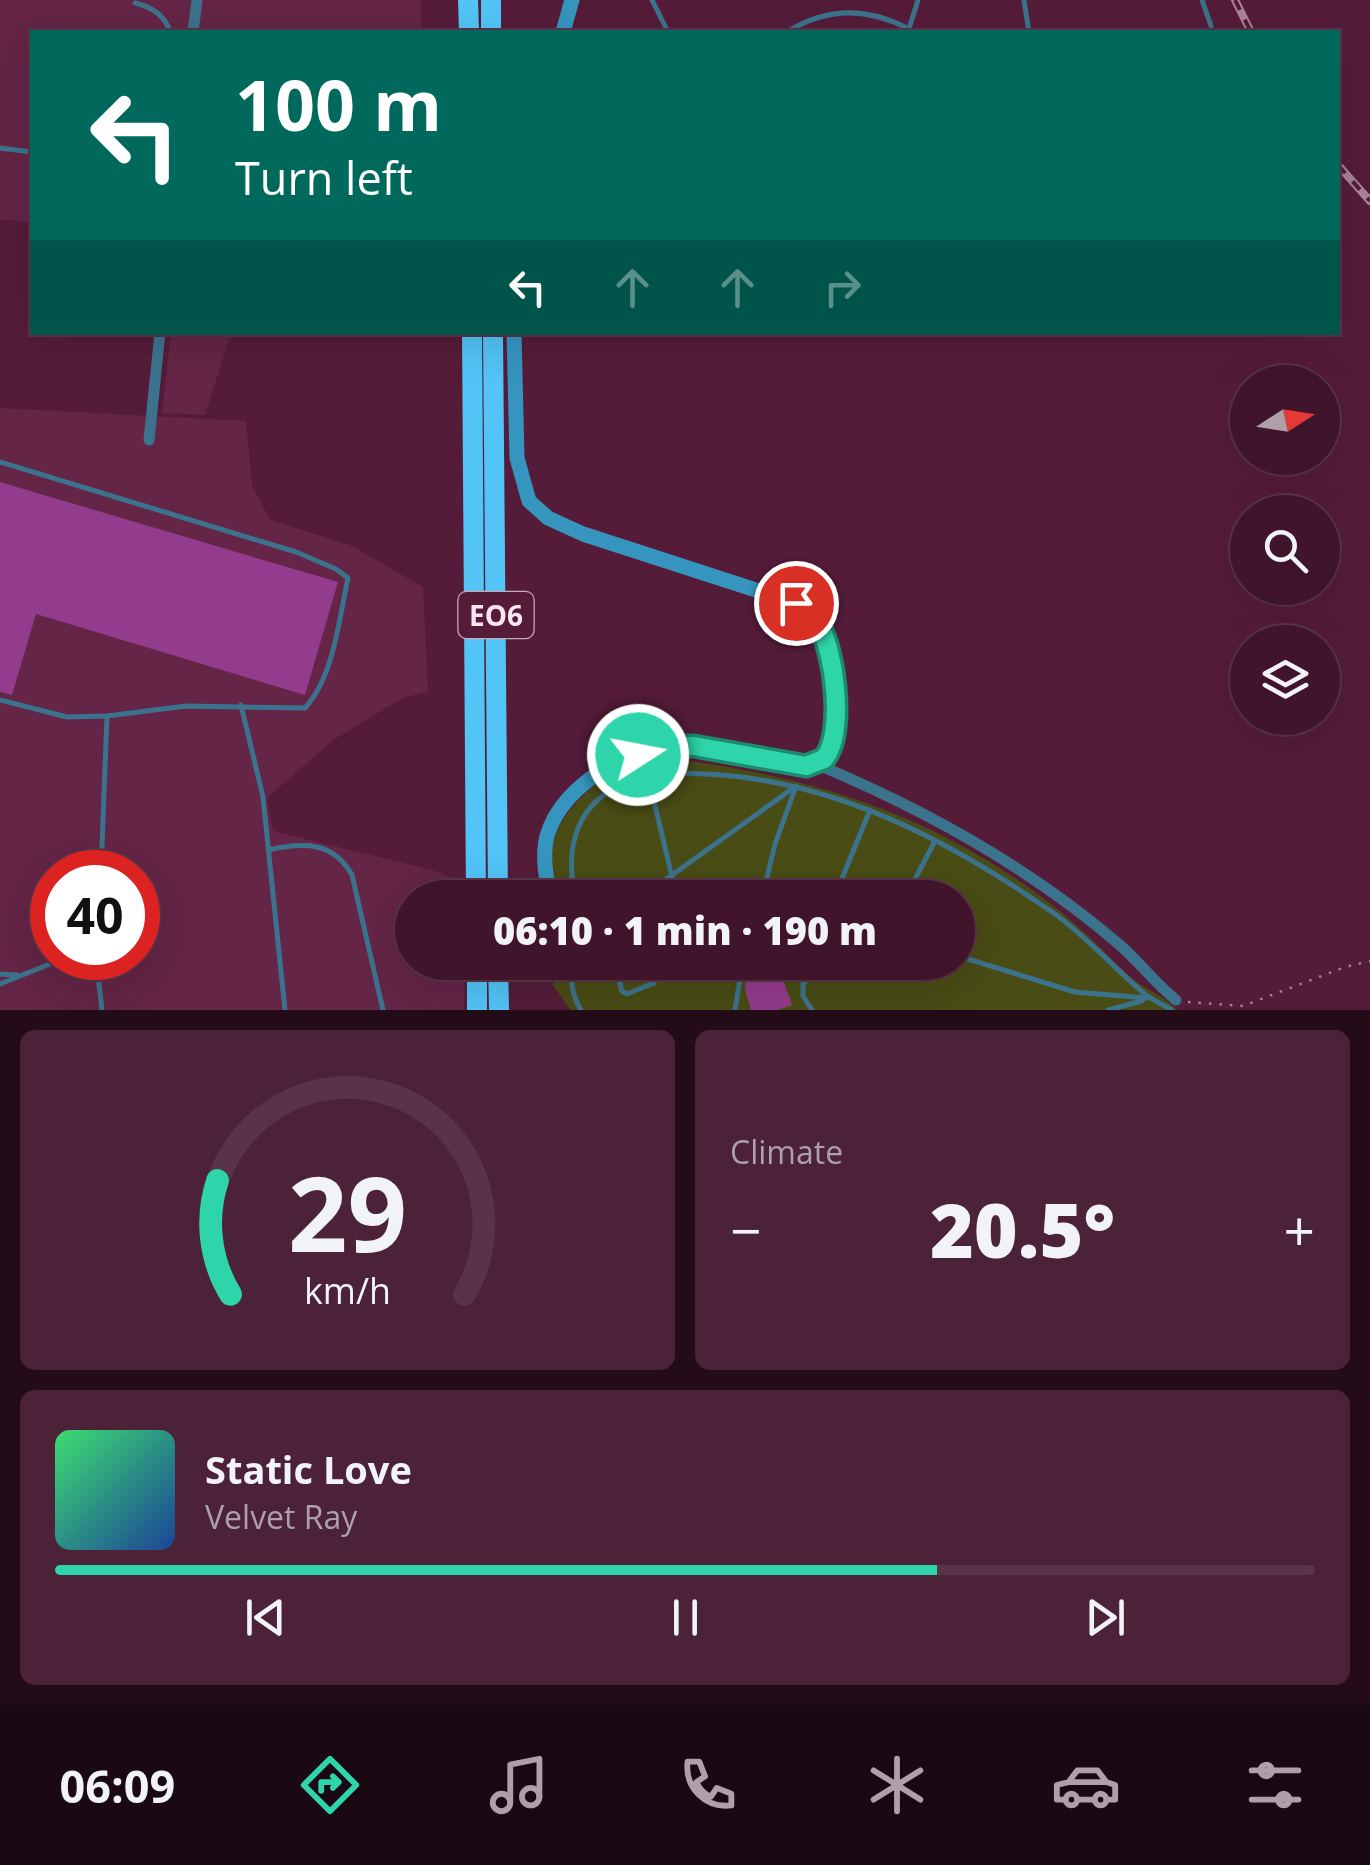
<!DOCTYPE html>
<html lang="en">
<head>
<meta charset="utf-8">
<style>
  body { margin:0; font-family:"Open Sans",sans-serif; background:#4b2238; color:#f1f3f6; height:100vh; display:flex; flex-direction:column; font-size:38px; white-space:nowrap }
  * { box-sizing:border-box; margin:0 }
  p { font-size:32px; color:#ae9fa9 }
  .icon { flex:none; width:55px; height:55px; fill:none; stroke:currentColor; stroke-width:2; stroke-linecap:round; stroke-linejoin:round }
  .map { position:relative; height:1010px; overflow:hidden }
  .details { display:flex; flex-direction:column; gap:20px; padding:20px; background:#230c18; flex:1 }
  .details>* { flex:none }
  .hud { position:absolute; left:30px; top:30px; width:1310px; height:305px; border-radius:0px; box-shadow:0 10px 40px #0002,0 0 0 2px #593448; background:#00695c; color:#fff; overflow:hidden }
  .needle { width:65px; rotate:78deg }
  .tools { position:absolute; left:1230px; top:365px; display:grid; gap:20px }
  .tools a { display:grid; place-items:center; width:110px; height:110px; border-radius:50%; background:#40152c; box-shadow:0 10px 40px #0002,0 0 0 2px #593448; font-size:50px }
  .speed { position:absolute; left:30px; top:850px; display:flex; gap:20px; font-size:50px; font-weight:700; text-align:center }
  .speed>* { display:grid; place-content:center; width:130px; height:130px; border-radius:50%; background:#40152c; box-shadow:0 10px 40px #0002,0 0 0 2px #593448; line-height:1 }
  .speed .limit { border:15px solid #d22; background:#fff; color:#111 }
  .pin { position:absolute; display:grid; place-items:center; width:85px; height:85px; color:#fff; margin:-42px; border:5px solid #fff; border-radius:50%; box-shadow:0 2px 10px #0007 }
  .me { position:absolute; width:110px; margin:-55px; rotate:79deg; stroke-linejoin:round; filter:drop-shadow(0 0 8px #0008) }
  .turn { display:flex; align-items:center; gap:35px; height:210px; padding:0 40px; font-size:45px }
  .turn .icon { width:130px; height:130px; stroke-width:2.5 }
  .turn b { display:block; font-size:70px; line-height:85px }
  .lanes { display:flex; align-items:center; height:95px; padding:0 40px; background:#0003; justify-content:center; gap:50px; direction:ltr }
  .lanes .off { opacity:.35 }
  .big { font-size:75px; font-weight:800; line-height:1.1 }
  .details .card { flex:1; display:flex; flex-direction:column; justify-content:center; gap:15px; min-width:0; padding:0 35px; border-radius:15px; background:#4b2238 }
  .details .dial { align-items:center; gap:0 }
  .dial svg { height:260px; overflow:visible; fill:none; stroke:#593448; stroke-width:7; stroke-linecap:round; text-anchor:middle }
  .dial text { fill:#f1f3f6; stroke:none }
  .song { display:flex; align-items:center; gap:30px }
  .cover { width:120px; height:120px; border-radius:15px; background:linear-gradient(135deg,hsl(140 70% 55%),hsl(220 70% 35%)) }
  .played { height:10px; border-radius:5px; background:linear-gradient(90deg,#2ed4aa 70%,#593448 70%) }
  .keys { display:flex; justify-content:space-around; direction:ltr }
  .heat { display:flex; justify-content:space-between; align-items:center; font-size:55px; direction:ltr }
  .details .tiles { flex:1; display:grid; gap:20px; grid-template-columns:1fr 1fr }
  .card:last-child { grid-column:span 2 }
  .trip { position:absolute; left:395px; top:880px; width:580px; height:100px; border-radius:50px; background:#40152c; box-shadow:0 10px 40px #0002,0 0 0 2px #593448; font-weight:800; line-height:100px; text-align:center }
  .dock { display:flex; height:160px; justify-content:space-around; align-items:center; background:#1a0812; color:#ae9fa9 }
  .dock .icon { width:70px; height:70px }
  .dock .current { color:#2ed4aa }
  .dock b { font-size:45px; color:#f1f3f6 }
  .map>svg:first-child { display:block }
  .built { fill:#642546; fill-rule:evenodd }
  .green { fill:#4a4c15 }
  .building { fill:#933b8c }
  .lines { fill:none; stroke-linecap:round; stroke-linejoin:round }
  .path { stroke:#a88093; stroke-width:2.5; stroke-dasharray:2.5 8; stroke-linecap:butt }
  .lane { stroke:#3c738c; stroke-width:5 }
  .street { stroke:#3c738c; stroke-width:11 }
  .secondary { stroke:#3695be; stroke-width:15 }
  .highway { stroke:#52c4f6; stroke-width:20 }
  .rail-casing { stroke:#aa8396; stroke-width:8 }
  .rail { stroke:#551c3a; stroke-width:4; stroke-dasharray:11; stroke-linecap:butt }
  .route-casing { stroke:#1e8a6e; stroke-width:25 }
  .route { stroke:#2ed4aa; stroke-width:18 }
  .labels { text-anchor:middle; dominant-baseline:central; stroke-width:10; stroke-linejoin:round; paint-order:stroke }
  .shield { fill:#551c3a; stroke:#caa9b9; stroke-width:2.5 }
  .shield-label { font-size:28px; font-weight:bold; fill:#fce6ef }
</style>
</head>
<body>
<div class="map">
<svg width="1370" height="1010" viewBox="0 0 1370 1010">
  <rect width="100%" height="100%" fill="#551c3a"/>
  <g class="built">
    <path d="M 0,0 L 421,0 L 421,32 L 32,32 L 32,223 L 0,219 Z"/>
    <path d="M 171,333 L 231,333 L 205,415 L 162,413 Z"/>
    <path d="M 0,408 L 246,421 L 252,485 L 270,520 L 350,545 L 423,587 L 428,691 L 401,699 L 333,740 L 267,798 L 273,831 L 432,870 L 465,882 L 465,897 L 412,898 L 412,962 L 464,963 L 464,1010 L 0,1010 ZM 52,872 L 138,872 L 138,958 L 52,958 Z"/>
  </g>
  <path class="green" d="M 675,759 C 821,778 945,819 1061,912 C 1084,931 1106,954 1128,975 C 1143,989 1164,995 1177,1010 L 571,1010 L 552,984 L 581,963 L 958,962 L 958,898 L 559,897 C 542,853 554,822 588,791 C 597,782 608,772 620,768 C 638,762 657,761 675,759 Z"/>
  <g class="building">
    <path d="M 0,482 L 338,582 L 305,695 L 36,614 L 12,695 L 0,692 Z"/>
    <path d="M 780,971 L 792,1005 L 777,1010 L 751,1010 L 745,990 L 746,982 Z"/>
  </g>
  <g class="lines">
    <path class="path" d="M 1188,1002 L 1243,1006 L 1345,967 L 1370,961"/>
    <g class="lane">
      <path d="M 652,0 L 668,32"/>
      <path d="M 1024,0 L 1029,32"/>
      <path d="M 1202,0 L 1211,26"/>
      <path d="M 135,3 C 152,7 165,15 170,32"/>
      <path d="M 787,32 C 825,8 866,7 907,28"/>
      <path d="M 908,32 L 918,0"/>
      <path d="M 0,148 L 32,152"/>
      <path d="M 0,462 L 296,552 L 336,569 L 348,578 C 339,619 334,676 305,708 L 186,706 L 107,716 L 67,717 L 0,700"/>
      <path d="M 241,705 L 263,797 L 285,1010"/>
      <path d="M 648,776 L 677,898"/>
      <path d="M 268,850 C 303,842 333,841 352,875 L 383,1010"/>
      <path d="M 101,872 L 107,716"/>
      <path d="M 576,898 C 565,854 573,809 617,787 C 646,773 675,772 706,774 C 835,780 951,841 1055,914 C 1088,938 1115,969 1146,995 C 1154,1001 1164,1005 1172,1010"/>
      <path d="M 640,898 L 796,786"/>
      <path d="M 762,898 L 775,844 L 795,789"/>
      <path d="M 834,898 L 870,810"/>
      <path d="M 905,898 L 935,841"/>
      <path d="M 958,956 L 1075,992 L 1147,998"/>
      <path d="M 96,958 L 102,1010"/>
      <path d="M 572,962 C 571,981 571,994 581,1010"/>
      <path d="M 614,962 L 622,991 L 627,994 L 654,983 L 651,962"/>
      <path d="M 652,966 L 666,963"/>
      <path d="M 0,974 L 17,975"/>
      <path d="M 0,984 L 65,958"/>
      <path d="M 735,1010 L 740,979 L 750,962"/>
      <path d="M 812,1010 L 803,996 L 803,984 L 824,962"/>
      <path d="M 1108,1010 L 1142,1001"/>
    </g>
    <g class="street">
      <path d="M 193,32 L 197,0"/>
      <path d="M 149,440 L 160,332"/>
      <path d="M 816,764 C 926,810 1030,867 1121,946 C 1140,963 1156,984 1176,1000"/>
    </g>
    <g class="secondary">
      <path d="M 563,32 L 572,0"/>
      <path d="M 514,332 L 517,458 L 529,501 L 548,518 L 583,534 L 796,603 C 805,609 813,615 819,625 C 833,648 842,724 831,749 C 826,761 817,764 806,765 C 767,760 729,747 691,745 C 637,743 563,781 547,836 C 542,855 546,878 550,898"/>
    </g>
    <g class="highway">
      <path d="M 468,0 L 469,32"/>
      <path d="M 491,0 L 491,32"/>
      <path d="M 472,332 L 476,898"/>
      <path d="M 493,332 L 498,898"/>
      <path d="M 477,962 L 477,1010"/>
      <path d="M 498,962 L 499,1010"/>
    </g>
    <defs>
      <g id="rail">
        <path d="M 1235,0 L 1251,32"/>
        <path d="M 1338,165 L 1370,201"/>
      </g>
    </defs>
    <use href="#rail" class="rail-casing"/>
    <use href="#rail" class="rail"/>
  </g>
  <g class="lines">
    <defs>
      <path id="route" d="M 638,755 L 679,746 L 694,746 L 806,766 L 824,759 C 845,734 835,653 819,625 C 814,615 805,609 796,603"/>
    </defs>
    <use href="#route" class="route-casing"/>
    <use href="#route" class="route"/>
  </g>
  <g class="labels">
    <rect class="shield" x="458.5" y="592" width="75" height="46" rx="8"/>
    <g class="shield-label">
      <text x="496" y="615">ΕΟ6</text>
    </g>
  </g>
</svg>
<div class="tools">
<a><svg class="needle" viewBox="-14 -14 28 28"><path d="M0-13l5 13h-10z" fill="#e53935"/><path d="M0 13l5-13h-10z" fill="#ae9fa9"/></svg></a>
<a><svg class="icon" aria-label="search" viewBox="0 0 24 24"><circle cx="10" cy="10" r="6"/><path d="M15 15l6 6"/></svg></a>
<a><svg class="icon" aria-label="layers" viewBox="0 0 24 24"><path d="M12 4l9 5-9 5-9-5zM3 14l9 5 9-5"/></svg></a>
</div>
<div class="speed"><div class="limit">40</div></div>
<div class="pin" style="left:796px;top:603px;background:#d93025"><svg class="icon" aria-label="arrive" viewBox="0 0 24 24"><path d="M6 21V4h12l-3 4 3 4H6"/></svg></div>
<svg class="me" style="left:638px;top:755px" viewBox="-20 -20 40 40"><circle r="17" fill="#2ed4aa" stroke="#fff" stroke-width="3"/><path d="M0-11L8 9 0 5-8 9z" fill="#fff"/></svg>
<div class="trip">06:10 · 1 min · 190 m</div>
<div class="hud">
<div class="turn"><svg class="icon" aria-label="left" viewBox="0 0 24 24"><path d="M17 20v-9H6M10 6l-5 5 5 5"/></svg><div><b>100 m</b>Turn left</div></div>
<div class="lanes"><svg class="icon" aria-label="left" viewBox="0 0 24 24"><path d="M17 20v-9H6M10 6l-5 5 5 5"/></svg><svg class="icon off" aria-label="ahead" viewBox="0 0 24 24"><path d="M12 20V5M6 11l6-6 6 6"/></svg><svg class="icon off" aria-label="ahead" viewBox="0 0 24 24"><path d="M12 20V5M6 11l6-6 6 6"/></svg><svg class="icon off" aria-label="right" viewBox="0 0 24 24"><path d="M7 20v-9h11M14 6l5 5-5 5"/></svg></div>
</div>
</div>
<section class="details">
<div class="tiles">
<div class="card dial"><svg viewBox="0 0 100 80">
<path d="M14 69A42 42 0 1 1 86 69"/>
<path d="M14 69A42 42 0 0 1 10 34" stroke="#2ed4aa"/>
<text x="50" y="56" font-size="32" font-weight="700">29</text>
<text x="50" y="72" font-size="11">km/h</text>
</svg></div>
<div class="card"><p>Climate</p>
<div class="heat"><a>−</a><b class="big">20.5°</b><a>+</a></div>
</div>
<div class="card">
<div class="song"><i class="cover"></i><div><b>Static Love</b><p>Velvet Ray</p></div></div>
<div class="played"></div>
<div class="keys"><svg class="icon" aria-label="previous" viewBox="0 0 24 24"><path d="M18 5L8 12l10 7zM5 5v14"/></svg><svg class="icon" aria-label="pause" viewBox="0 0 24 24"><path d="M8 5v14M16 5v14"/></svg><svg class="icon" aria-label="next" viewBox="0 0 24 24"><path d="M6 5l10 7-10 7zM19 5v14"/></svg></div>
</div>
</div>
</section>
<nav class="dock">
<b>06:09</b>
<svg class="icon current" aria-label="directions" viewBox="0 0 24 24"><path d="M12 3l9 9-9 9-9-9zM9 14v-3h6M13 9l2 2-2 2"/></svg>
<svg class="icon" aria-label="music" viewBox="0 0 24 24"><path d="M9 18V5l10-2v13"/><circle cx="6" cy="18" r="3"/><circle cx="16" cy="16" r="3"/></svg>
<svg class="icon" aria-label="phone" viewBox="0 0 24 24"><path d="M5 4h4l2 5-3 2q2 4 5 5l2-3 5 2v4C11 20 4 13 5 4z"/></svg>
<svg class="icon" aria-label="climate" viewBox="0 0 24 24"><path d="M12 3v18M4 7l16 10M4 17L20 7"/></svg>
<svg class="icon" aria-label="car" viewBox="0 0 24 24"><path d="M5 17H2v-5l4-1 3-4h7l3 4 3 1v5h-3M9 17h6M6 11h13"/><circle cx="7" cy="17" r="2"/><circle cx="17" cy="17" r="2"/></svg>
<svg class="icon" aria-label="filters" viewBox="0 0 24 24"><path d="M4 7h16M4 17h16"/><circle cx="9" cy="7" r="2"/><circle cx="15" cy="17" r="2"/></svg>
</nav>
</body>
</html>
